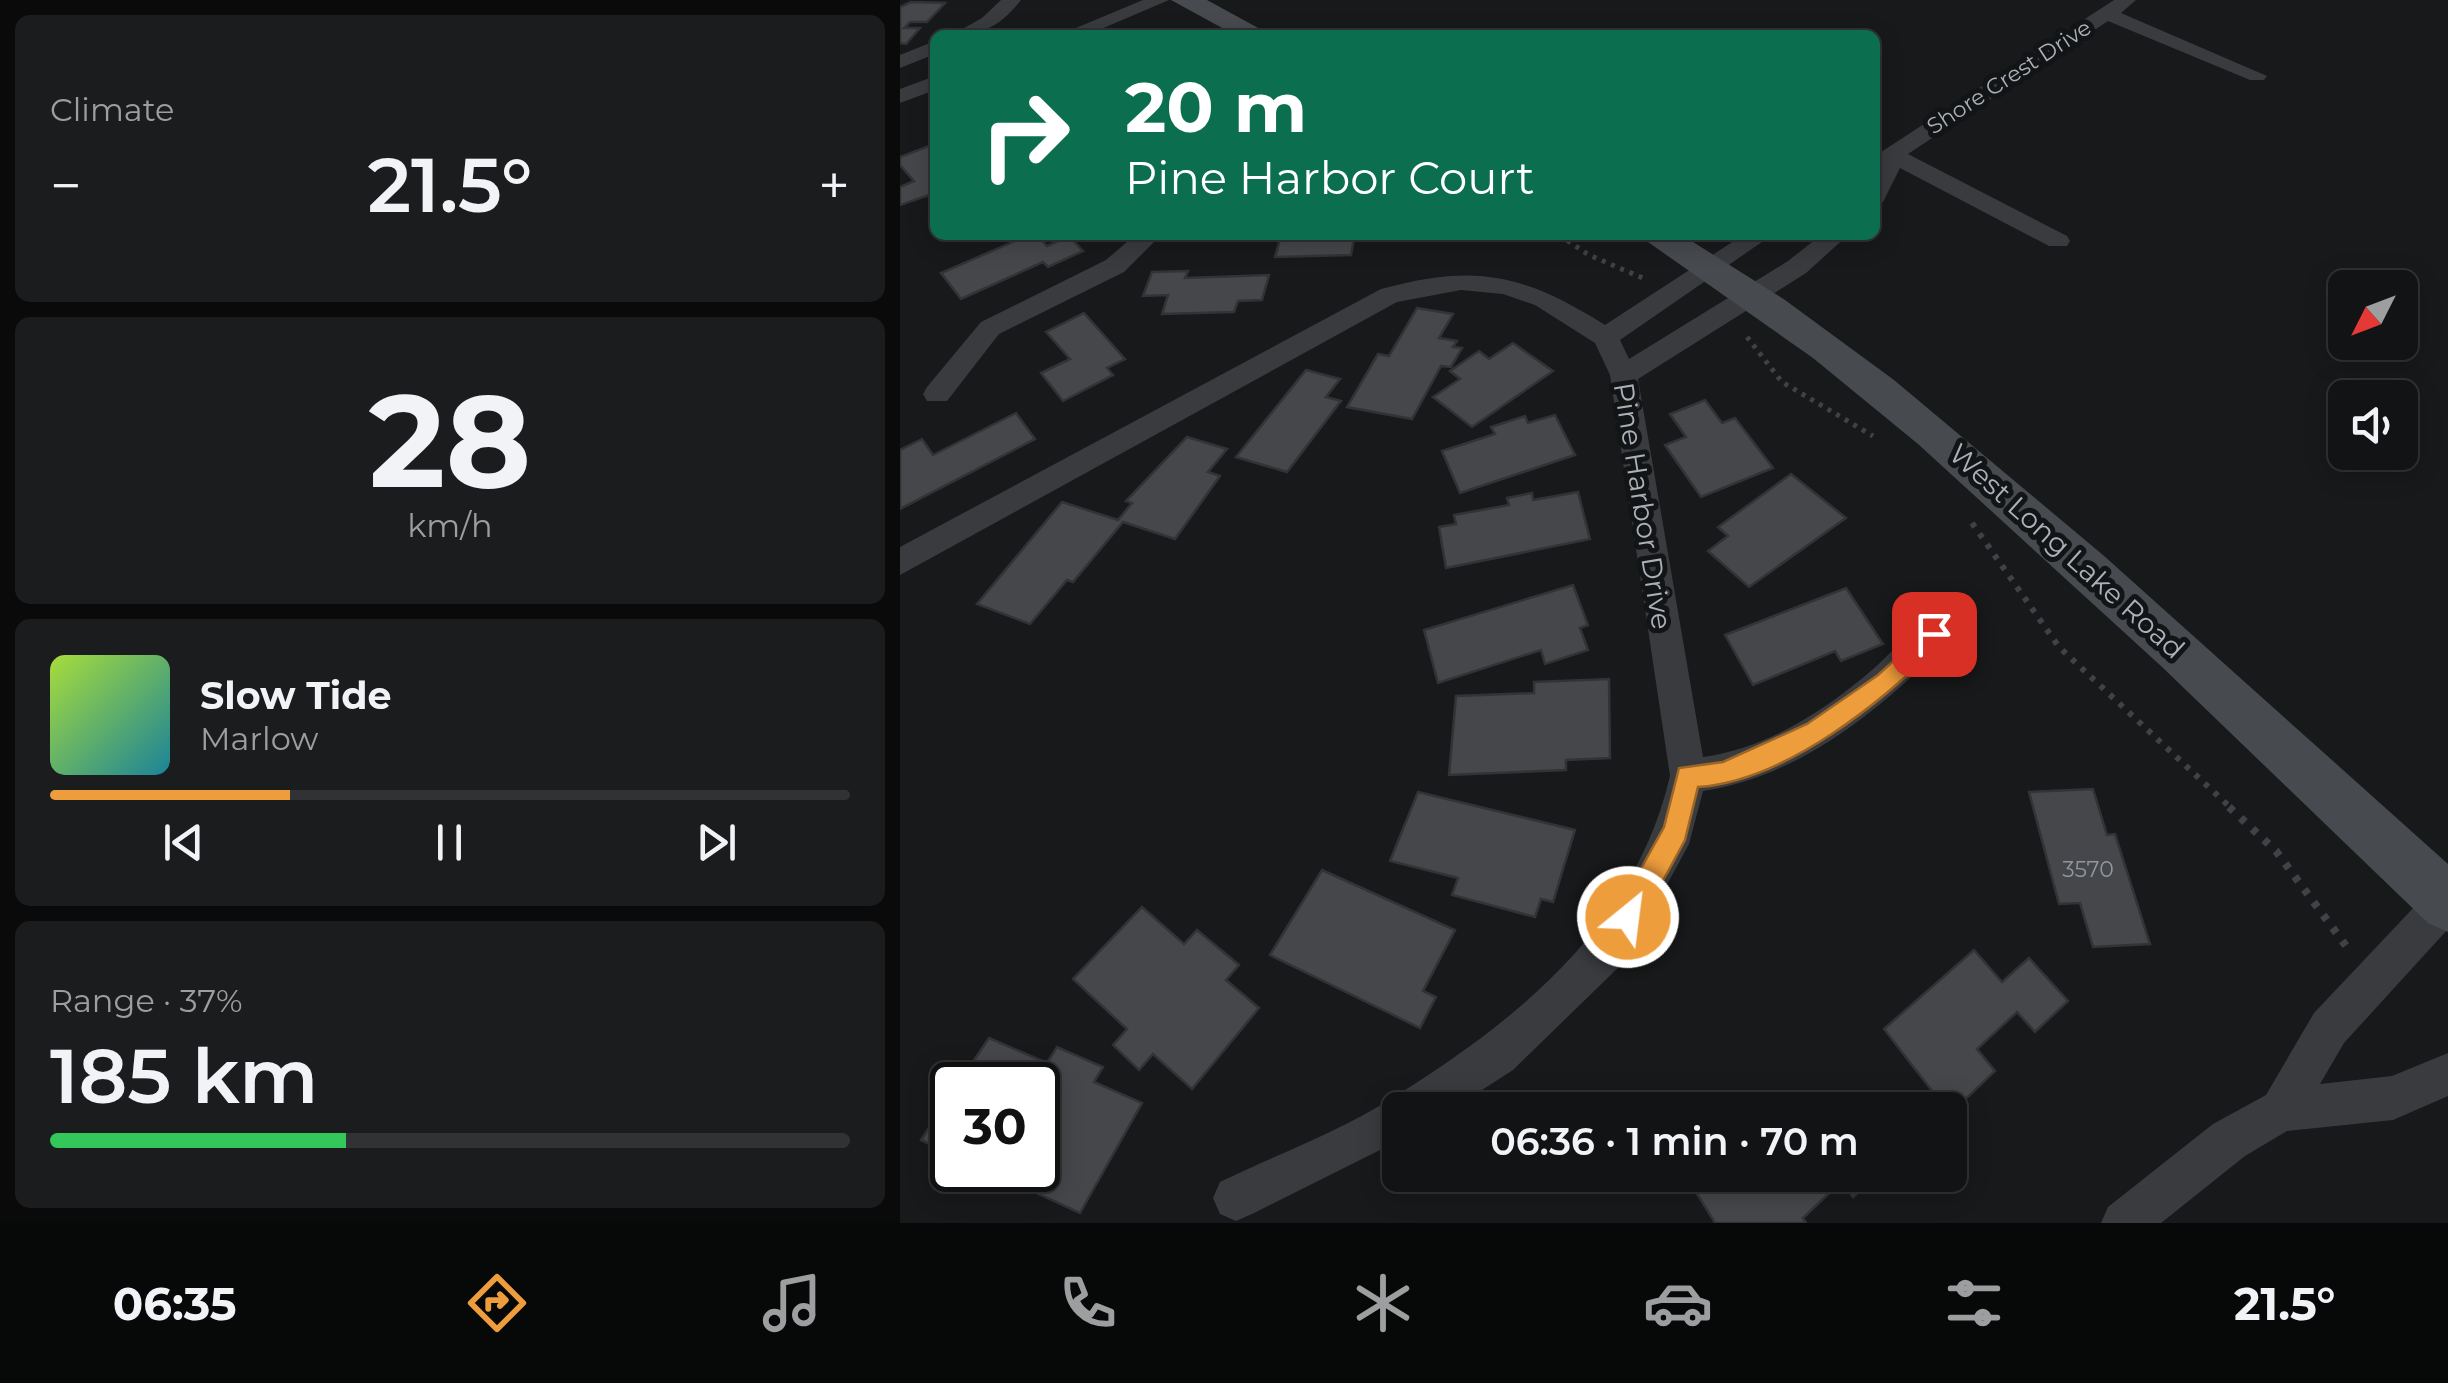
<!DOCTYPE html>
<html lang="en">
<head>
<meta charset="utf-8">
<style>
  body { margin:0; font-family:Montserrat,sans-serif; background:#1b1c1d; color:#f1f3f6; height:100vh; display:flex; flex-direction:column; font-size:38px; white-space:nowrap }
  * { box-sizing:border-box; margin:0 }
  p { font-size:32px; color:#9c9ea0 }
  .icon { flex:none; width:55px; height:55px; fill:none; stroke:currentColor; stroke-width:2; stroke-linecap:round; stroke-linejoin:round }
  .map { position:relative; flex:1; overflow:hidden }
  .drawer { display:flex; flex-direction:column; gap:15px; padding:15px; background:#0a0a0b; width:900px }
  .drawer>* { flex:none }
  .top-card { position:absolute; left:30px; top:30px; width:950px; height:210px; border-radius:15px; box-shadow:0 5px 25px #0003,0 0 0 2px #313234; background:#0b6e4f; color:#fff; overflow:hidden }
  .needle { width:65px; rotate:228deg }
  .tools { position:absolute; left:1428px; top:270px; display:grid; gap:20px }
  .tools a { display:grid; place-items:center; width:90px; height:90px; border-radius:15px; background:#121314; box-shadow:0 5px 25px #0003,0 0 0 2px #313234; font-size:50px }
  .speed { position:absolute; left:30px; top:1062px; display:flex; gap:20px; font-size:50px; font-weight:700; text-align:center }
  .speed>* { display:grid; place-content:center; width:130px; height:130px; border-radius:50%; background:#121314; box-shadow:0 5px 25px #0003,0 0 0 2px #313234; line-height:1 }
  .speed .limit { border:5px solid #111; border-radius:15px; background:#fff; color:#111 }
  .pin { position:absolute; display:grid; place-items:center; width:85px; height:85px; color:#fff; margin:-42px; border-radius:20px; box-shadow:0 5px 15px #0006 }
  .me { position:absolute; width:110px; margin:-55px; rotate:29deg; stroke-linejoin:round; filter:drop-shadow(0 0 8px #0008) }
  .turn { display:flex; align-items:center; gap:35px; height:210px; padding:0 30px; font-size:45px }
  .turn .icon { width:130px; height:130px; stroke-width:2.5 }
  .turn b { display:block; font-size:70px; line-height:85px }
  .big { font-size:75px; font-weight:600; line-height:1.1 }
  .drawer .widget { flex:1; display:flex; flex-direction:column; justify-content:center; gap:15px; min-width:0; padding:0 35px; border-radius:15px; background:#1b1c1d }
  .drawer .dial { align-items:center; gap:0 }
  .dial b { font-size:130px; line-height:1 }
  .song { display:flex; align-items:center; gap:30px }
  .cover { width:120px; height:120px; border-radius:15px; background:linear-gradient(135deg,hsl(80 70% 55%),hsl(190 70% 35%)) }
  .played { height:10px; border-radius:5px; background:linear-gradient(90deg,#ee9d3c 30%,#313234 30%) }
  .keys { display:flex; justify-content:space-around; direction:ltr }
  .heat { display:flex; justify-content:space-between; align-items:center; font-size:55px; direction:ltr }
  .charge { height:15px; border-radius:8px; background:linear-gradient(90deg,#34c759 37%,#313234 0) }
  .trip { position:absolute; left:482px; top:1092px; width:585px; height:100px; border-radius:15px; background:#121314; box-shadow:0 5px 25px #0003,0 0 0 2px #313234; font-weight:600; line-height:100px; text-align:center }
  .tabs { display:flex; height:160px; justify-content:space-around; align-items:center; background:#070808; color:#9c9ea0 }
  .tabs .icon { width:70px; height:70px }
  .tabs .active { color:#ee9d3c }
  .tabs b { font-size:45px; color:#f1f3f6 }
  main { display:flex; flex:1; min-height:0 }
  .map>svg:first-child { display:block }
  .building { fill:#45474a; stroke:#323336; stroke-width:2.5 }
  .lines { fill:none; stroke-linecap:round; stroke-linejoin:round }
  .path-far2 { stroke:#3f4246; stroke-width:5; stroke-dasharray:4 6; stroke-linecap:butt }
  .path-far1 { stroke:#3f4246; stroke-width:6; stroke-dasharray:5 8; stroke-linecap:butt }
  .path { stroke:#3f4246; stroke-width:8; stroke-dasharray:6 10; stroke-linecap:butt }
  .minor { fill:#393b3f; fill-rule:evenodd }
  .secondary { fill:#474a4f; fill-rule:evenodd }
  .route { fill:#ee9d3c; stroke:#9b6627; stroke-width:2.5 }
  .labels { text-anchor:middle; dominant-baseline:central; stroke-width:10; stroke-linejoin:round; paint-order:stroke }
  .far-street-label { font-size:22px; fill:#abb1ba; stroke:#131415 }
  .number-label { font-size:22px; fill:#92969e }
  .street-label { font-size:28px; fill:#abb1ba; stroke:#131415 }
</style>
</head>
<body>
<main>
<section class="drawer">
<div class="widget"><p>Climate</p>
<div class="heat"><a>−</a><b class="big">21.5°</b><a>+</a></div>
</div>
<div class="widget dial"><b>28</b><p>km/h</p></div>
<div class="widget">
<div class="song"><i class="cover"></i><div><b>Slow Tide</b><p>Marlow</p></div></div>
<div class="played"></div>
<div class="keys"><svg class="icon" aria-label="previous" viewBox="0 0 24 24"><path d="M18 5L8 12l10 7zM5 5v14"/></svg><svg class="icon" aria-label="pause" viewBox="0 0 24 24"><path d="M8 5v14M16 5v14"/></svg><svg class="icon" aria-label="next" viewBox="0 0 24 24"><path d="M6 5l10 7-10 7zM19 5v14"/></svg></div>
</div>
<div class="widget"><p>Range · 37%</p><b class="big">185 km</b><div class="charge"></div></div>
</section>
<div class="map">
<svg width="1548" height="1223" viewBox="0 0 1548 1223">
  <rect width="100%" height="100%" fill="#18191a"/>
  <g class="building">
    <path d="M 11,2 L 45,3 L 27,22 L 10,22 L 4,28 L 20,28 L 6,44 L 0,43 L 0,7 Z"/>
    <path d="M 34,144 L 35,193 L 0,205 L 0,187 L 14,181 L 0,165 L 0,157 Z"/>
    <path d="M 129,235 L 137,235 L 147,246 L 169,236 L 183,251 L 148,267 L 143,262 L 61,299 L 41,273 Z"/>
    <path d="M 476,235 L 454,239 L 451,255 L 375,257 L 381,236 Z"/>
    <path d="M 288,271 L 285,278 L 369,275 L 362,300 L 338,301 L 334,312 L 262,314 L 268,295 L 243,296 L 252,272 Z"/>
    <path d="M 517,308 L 553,314 L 539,338 L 557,341 L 553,347 L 562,348 L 551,367 L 541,366 L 512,419 L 447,407 L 478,354 L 489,356 Z"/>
    <path d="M 184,313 L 225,359 L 207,368 L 213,375 L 163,401 L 141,373 L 170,359 L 146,332 Z"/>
    <path d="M 613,343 L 653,371 L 572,427 L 533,397 L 560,379 L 550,371 L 579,351 L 589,359 Z"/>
    <path d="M 406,370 L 440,379 L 426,397 L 441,401 L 387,472 L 336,457 Z"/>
    <path d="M 805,400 L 822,423 L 835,418 L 873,468 L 801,497 L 765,445 L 786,437 L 770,414 Z"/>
    <path d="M 116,413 L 135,439 L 0,509 L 0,450 L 22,439 L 33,455 Z"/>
    <path d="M 655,415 L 675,455 L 560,493 L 542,451 L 595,434 L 591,427 L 625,416 L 628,423 Z"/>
    <path d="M 287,437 L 327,449 L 308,472 L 320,476 L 275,539 L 223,522 L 173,582 L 167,580 L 130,624 L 77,604 L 162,502 L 218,520 L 232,503 L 226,501 Z"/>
    <path d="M 891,474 L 946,518 L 849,587 L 808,551 L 828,536 L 818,527 Z"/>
    <path d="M 678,492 L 690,539 L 546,568 L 539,527 L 556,524 L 554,515 L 609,505 L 607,498 L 632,493 L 633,500 Z"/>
    <path d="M 673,585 L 688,625 L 680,628 L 688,650 L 645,664 L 641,650 L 538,683 L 524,630 Z"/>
    <path d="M 946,588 L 983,644 L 941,661 L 935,651 L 853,685 L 825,635 Z"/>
    <path d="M 709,679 L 710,758 L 666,760 L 666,770 L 549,775 L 556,696 L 634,693 L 634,682 Z"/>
    <path d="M 1193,789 L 1207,835 L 1215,834 L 1250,944 L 1193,947 L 1180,903 L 1159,904 L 1129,792 Z"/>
    <path d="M 518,792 L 675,830 L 653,902 L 641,899 L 635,917 L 552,895 L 558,878 L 490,861 Z"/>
    <path d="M 422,870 L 555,930 L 523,991 L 536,997 L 520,1028 L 370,955 Z"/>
    <path d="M 242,907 L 284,944 L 297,930 L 339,965 L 326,980 L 359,1008 L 292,1089 L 253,1054 L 239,1070 L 213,1045 L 227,1029 L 173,979 Z"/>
    <path d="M 1074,950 L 1102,982 L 1129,958 L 1168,1001 L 1135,1032 L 1117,1012 L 1077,1049 L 1095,1071 L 1050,1114 L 984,1029 Z"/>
    <path d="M 89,1038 L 147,1063 L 157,1047 L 203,1067 L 194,1082 L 242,1103 L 180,1213 L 86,1170 L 138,1170 L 138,1085 L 57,1085 Z"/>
    <path d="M 52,1092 L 52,1155 L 21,1140 Z"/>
    <path d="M 810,1175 L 977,1175 L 953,1197 L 942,1181 L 903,1218 L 906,1223 L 815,1223 L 794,1189 Z"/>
  </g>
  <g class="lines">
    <g class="path-far2">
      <path d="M 659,235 L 689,255 L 745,279"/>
      <path d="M 847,337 L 882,382 L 973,436"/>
    </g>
    <path class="path-far1" d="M 1072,523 L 1159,647 L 1332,809"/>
    <path class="path" d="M 1329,807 L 1376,851 L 1449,950"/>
    <g class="minor">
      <path d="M 101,0 L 121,0 C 101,25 84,35 52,35 L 82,18 Z"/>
      <path d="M 243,0 L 269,0 L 187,35 L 159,35 Z"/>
      <path d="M 1214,0 L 1236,0 L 1221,13 L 1367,76 L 1364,80 L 1350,80 L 1208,21 L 1008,154 L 1167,236 L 1170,241 L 1167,246 L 1149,246 L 1000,168 L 983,202 L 975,204 L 975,156 Z"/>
      <path d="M 35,41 L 35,54 L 0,68 L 0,55 Z"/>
      <path d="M 35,76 L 35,90 L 0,103 L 0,89 Z"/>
      <path d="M 235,235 L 261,235 L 224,272 L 99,334 L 47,401 L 27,401 L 23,394 L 27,387 L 81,322 L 206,260 Z"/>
      <path d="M 843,235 L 872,235 L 720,340 L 729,359 L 888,261 L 921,235 L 948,235 L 906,273 L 738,379 L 803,757 C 867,748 923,712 972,670 C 989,656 1005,634 1024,623 C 1032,619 1038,621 1046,624 L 1051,634 L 1046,644 C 978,711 901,776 803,791 L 789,844 L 726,960 L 613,1070 L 551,1110 L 500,1110 L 500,1140 L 352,1214 L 336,1221 L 320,1214 L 313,1198 L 320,1182 C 376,1155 438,1132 491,1099 C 616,1021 735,927 770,776 L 710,375 L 695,343 L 635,305 L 603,294 L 561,290 L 497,302 L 0,575 L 0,547 L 481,289 C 576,263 623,274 705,325 Z"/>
      <path d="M 1548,881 L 1548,929 L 1444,1043 L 1420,1084 L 1492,1076 L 1548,1053 L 1548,1096 L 1493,1120 L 1387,1131 L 1345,1156 L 1261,1223 L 1201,1223 L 1208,1207 L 1313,1124 L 1366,1095 L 1414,1013 L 1534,886 Z"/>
    </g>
    <g class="secondary">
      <path d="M 271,0 L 307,0 L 371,35 L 335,35 Z"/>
      <path d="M 738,235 L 782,235 L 885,300 L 994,380 L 1203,555 L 1548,864 L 1548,932 L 1528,923 L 1261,666 L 1018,444 L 913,358 Z"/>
    </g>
  </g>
  <path class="route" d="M 1034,624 L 1046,634 L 1043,641 C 984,701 886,781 798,787 L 785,840 L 738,927 L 728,931 L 719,927 L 714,917 L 764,827 L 779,768 L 823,762 L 907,724 L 978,675 Z"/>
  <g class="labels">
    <g class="far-street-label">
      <text transform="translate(1109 77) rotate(-33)">Shore Crest Drive</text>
    </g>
    <g class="number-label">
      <text x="1188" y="869">3570</text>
    </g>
    <g class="street-label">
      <text transform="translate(743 506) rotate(81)">Pine Harbor Drive</text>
      <text transform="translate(1167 551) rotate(42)">West Long Lake Road</text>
    </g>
  </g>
</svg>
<div class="tools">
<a><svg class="needle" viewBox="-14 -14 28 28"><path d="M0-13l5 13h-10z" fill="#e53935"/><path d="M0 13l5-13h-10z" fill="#9c9ea0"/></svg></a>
<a><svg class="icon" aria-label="sound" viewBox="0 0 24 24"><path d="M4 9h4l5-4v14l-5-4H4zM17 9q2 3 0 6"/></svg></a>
</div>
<div class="speed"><div class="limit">30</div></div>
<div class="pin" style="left:1034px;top:634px;background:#d93025"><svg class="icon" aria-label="arrive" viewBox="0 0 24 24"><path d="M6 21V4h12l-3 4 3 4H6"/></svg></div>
<svg class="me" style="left:728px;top:917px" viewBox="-20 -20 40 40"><circle r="17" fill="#ee9d3c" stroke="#fff" stroke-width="3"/><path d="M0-11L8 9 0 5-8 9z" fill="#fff"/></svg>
<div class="trip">06:36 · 1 min · 70 m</div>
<div class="top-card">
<div class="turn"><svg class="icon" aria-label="right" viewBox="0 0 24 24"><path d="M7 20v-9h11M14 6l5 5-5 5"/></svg><div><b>20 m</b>Pine Harbor Court</div></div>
</div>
</div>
</main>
<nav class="tabs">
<b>06:35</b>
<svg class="icon active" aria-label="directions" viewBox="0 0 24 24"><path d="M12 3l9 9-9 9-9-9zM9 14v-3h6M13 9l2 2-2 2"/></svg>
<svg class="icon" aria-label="music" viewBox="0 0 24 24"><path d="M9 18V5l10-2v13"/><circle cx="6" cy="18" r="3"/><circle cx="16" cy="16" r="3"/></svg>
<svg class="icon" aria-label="phone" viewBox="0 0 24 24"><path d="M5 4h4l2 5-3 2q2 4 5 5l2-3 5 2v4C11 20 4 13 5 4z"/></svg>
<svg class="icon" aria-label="climate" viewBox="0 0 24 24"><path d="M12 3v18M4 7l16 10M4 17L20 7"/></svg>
<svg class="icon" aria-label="car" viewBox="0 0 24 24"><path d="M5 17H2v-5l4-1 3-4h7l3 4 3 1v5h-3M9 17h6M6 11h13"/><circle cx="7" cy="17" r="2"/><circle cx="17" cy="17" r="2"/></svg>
<svg class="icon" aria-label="filters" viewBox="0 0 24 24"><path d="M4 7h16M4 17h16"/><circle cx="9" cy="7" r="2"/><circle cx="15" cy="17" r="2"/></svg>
<b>21.5°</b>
</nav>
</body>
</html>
